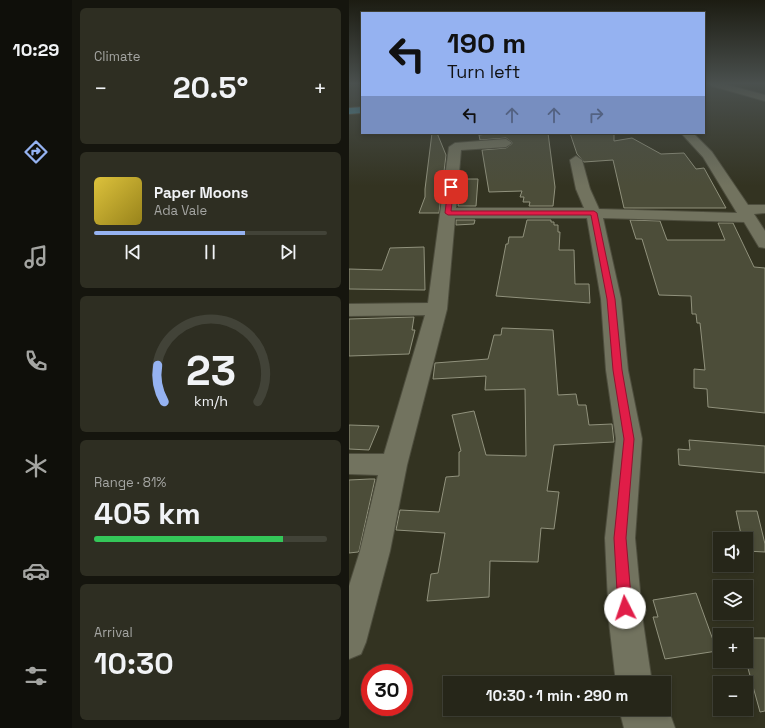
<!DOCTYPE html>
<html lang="en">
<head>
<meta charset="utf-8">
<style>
  body { margin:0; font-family:"Space Grotesk",sans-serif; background:#2e2e22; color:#f1f3f6; height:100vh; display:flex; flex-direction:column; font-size:15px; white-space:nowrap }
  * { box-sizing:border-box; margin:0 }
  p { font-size:13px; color:#a4a5a2 }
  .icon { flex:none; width:22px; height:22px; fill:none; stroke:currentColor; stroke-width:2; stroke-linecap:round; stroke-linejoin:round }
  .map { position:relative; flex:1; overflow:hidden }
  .drawer { display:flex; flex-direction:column; gap:8px; padding:8px; background:#15150e; width:277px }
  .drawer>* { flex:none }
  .banner { position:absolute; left:12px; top:12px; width:344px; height:122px; border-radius:0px; box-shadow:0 2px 6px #0003,0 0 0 1px #424338; background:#95b2f1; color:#111; overflow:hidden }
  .controls { position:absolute; left:364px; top:532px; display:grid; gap:8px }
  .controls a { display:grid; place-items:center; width:40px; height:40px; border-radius:0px; background:#262619; box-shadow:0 2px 6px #0003,0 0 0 1px #424338; font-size:20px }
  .speed { position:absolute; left:12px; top:664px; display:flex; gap:8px; font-size:20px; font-weight:700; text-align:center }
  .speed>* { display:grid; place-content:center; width:52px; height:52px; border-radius:50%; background:#262619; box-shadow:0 2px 6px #0003,0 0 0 1px #424338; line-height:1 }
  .speed .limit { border:6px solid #d22; background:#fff; color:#111 }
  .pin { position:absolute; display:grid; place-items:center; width:34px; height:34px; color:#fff; margin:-17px; border-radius:8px; box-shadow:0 2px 6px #0006 }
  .me { position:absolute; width:44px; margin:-22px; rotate:356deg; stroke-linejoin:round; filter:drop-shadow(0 0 3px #0008) }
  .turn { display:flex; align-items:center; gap:14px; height:84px; padding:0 20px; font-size:18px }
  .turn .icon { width:52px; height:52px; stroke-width:2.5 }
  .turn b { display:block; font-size:28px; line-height:34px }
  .lanes { display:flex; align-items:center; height:38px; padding:0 20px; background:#0003; justify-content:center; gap:20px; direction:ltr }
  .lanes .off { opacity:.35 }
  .big { font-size:30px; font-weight:600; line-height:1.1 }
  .drawer .widget { flex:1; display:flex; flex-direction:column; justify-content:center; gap:6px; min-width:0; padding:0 14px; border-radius:6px; background:#2e2e22 }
  .drawer .dial { align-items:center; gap:0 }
  .dial svg { height:104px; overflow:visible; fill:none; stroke:#424338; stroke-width:7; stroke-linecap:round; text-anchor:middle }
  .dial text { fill:#f1f3f6; stroke:none }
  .song { display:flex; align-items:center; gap:12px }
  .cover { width:48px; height:48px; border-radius:6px; background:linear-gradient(135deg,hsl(50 70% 55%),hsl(50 70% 35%)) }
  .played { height:4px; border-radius:2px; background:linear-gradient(90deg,#95b2f1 65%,#424338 65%) }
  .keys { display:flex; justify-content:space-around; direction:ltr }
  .heat { display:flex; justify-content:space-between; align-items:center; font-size:22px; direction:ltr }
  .charge { height:6px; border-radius:3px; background:linear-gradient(90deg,#34c759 81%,#424338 0) }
  .trip { position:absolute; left:94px; top:676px; width:228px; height:40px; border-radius:0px; background:#262619; box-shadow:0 2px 6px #0003,0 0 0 1px #424338; font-weight:600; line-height:40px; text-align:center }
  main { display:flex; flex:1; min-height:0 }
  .tabs { display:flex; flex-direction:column; width:72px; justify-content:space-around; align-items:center; background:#0f0f0a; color:#a4a5a2 }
  .tabs .icon { width:28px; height:28px }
  .tabs .current { color:#95b2f1 }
  .tabs b { font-size:18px; color:#f1f3f6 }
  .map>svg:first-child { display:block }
  .building { fill:#4c4d39; stroke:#91927d }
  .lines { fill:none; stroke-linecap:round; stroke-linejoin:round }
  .minor-casing { stroke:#4e4e3e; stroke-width:2 }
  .major-casing { stroke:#4e4e3e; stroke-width:2 }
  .minor { fill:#72735f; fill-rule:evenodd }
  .major { fill:#4690a8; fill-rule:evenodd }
  .route { fill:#e11d48; stroke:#92132f }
</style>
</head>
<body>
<main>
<nav class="tabs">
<b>10:29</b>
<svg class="icon current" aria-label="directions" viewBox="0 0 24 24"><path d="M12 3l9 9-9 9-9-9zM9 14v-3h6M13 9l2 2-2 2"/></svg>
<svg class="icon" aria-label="music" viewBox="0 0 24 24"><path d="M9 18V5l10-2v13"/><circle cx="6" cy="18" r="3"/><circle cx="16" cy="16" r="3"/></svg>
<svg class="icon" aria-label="phone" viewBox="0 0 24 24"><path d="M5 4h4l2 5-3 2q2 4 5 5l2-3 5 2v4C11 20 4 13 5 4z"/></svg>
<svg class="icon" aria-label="climate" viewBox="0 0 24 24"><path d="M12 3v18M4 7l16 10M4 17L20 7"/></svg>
<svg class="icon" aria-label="car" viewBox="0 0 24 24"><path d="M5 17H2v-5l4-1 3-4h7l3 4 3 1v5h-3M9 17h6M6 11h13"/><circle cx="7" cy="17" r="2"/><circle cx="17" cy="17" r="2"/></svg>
<svg class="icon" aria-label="filters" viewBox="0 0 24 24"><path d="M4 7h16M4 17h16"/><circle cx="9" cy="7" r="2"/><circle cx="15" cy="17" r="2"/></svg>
</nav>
<section class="drawer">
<div class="widget"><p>Climate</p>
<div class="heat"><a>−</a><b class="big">20.5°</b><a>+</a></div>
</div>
<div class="widget">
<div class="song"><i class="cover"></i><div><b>Paper Moons</b><p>Ada Vale</p></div></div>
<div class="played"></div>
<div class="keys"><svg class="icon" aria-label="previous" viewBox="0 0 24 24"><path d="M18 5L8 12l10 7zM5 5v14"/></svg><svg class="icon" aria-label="pause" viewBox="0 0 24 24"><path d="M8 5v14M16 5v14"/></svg><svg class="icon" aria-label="next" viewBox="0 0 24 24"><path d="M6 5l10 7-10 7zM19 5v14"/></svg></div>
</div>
<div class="widget dial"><svg viewBox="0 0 100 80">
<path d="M14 69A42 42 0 1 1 86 69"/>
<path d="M14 69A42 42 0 0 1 9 41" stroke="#95b2f1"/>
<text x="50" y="56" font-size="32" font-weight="700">23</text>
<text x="50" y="72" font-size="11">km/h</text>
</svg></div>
<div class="widget"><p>Range · 81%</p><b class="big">405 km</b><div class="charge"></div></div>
<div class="widget"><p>Arrival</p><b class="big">10:30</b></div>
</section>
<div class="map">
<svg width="416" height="728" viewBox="0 0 416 728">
  <rect width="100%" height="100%" fill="#333321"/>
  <g class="building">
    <path d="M 83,133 L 88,133 L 97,155 L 90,213 L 70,213 L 76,197 L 76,189 Z"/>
    <path d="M 145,133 L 199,133 L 206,187 L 204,206 L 180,206 L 181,202 L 174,202 L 175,197 L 171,197 L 173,191 L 140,192 L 133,150 L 157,148 L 164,143 L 157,138 L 131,140 L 130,135 Z"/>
    <path d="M 221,133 L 265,133 L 265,141 L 283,138 L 312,154 L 335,153 L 347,169 L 355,168 L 377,208 L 275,208 L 264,160 L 235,162 L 228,154 Z"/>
    <path d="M 111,179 L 129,179 L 127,206 L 109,206 Z"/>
    <path d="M 107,220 L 126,220 L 125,224 L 107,225 Z"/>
    <path d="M 178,220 L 202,220 L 202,222 L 205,222 L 205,225 L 209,225 L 209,232 L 211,232 L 210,250 L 225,250 L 226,284 L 240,284 L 241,303 L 147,296 L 157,244 L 159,244 L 160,237 L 174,237 Z"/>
    <path d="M 281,220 L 311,221 L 318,240 L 376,240 L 369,223 L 384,223 L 405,267 L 416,268 L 416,413 L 359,407 L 358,389 L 345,388 L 345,369 L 356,370 L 351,323 L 348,323 L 347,314 L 343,314 L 342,296 L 310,295 L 293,239 L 287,239 Z"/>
    <path d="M 75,247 L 76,290 L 0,289 L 0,269 L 33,270 L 41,248 Z"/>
    <path d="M 65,317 L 63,330 L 66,330 L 60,354 L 0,356 L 0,319 Z"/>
    <path d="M 153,328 L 204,330 L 209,395 L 227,394 L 229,405 L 237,405 L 240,425 L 263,424 L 265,442 L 205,445 L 198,491 L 210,492 L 205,529 L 192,528 L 189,562 L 141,561 L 140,597 L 78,601 L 82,574 L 89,573 L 96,533 L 47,530 L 51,510 L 90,512 L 97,477 L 110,476 L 110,452 L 112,451 L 103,415 L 125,411 L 137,455 L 177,456 L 176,389 L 136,390 L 137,376 L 84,379 L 86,363 L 139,359 L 145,335 L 152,335 Z"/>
    <path d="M 0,425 L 30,426 L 20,450 L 0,449 Z"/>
    <path d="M 340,440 L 416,446 L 416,473 L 330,465 L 329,449 L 341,450 Z"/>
    <path d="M 21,479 L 26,479 L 10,551 L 9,552 L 0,553 L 0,480 Z"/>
    <path d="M 387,511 L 408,511 L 416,544 L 416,552 L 397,551 L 397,539 L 393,539 Z"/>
    <path d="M 347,593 L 368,651 L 316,659 L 304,617 L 309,617 L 304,600 Z"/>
    <path d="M 397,638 L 416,638 L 416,711 L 411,712 L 397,661 Z"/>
  </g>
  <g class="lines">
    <defs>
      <g id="minor">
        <path d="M 361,84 L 375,84 L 416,95 L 416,101 L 363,86 Z"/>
        <path d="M 332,133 L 344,133 L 363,152 L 399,205 L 416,205 L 416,213 L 405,214 L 416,231 L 416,248 L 410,247 L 395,222 L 254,218 L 272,299 L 279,370 L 293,439 L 286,538 L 294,622 L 303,683 L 267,683 L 260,622 L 256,538 L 267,439 L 257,370 L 252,299 L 238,218 L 106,218 L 98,309 L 58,465 L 41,551 L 17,642 L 12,654 L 0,659 L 0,586 L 11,551 L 29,475 L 0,474 L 0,454 L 35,454 L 76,315 L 0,316 L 0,304 L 79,303 L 100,147 L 106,143 L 157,139 L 163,143 L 157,147 L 112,150 L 107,208 L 235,208 L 227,189 L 221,160 L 227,156 L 233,160 L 241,189 L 250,209 L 388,213 L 354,157 Z"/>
        <path d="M 270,709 L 308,709 L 321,714 L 326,728 L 275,728 Z"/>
      </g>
      <path id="major" d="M 13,107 L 13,113 L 0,114 L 0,108 Z"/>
    </defs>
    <use href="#minor" class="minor-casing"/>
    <use href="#major" class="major-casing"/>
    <use href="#minor" class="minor"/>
    <use href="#major" class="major"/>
  </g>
  <linearGradient id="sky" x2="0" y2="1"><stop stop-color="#1c1c12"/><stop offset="0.45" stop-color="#4a504e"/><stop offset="1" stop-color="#4a504e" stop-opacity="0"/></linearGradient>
  <rect width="416" height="186" fill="url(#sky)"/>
  <path class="route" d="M 102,185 L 105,187 L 102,211 L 245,211 L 248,213 L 266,299 L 273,370 L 285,439 L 277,538 L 283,608 L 281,612 L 276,614 L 271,612 L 269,608 L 265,538 L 275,439 L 264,370 L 258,299 L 242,215 L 99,215 L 96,213 L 99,187 Z"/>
</svg>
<div class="controls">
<a><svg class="icon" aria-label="sound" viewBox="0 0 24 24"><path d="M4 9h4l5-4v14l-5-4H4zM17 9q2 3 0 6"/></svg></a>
<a><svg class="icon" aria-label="layers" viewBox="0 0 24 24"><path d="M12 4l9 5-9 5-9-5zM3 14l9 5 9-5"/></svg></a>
<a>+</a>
<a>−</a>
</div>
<div class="speed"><div class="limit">30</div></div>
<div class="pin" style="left:102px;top:187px;background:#d93025"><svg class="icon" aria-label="arrive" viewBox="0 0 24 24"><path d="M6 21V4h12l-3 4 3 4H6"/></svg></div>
<svg class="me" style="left:276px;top:608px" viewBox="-20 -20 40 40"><circle r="19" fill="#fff"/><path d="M0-13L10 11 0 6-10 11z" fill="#e11d48"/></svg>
<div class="trip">10:30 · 1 min · 290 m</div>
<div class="banner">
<div class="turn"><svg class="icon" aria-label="left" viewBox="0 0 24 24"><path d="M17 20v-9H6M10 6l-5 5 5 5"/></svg><div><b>190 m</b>Turn left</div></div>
<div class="lanes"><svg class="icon" aria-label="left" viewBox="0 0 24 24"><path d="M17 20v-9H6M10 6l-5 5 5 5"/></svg><svg class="icon off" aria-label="ahead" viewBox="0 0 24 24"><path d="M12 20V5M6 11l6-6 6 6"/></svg><svg class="icon off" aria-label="ahead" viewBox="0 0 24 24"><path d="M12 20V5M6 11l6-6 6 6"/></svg><svg class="icon off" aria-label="right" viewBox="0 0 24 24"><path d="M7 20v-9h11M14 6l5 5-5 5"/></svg></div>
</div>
</div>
</main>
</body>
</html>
